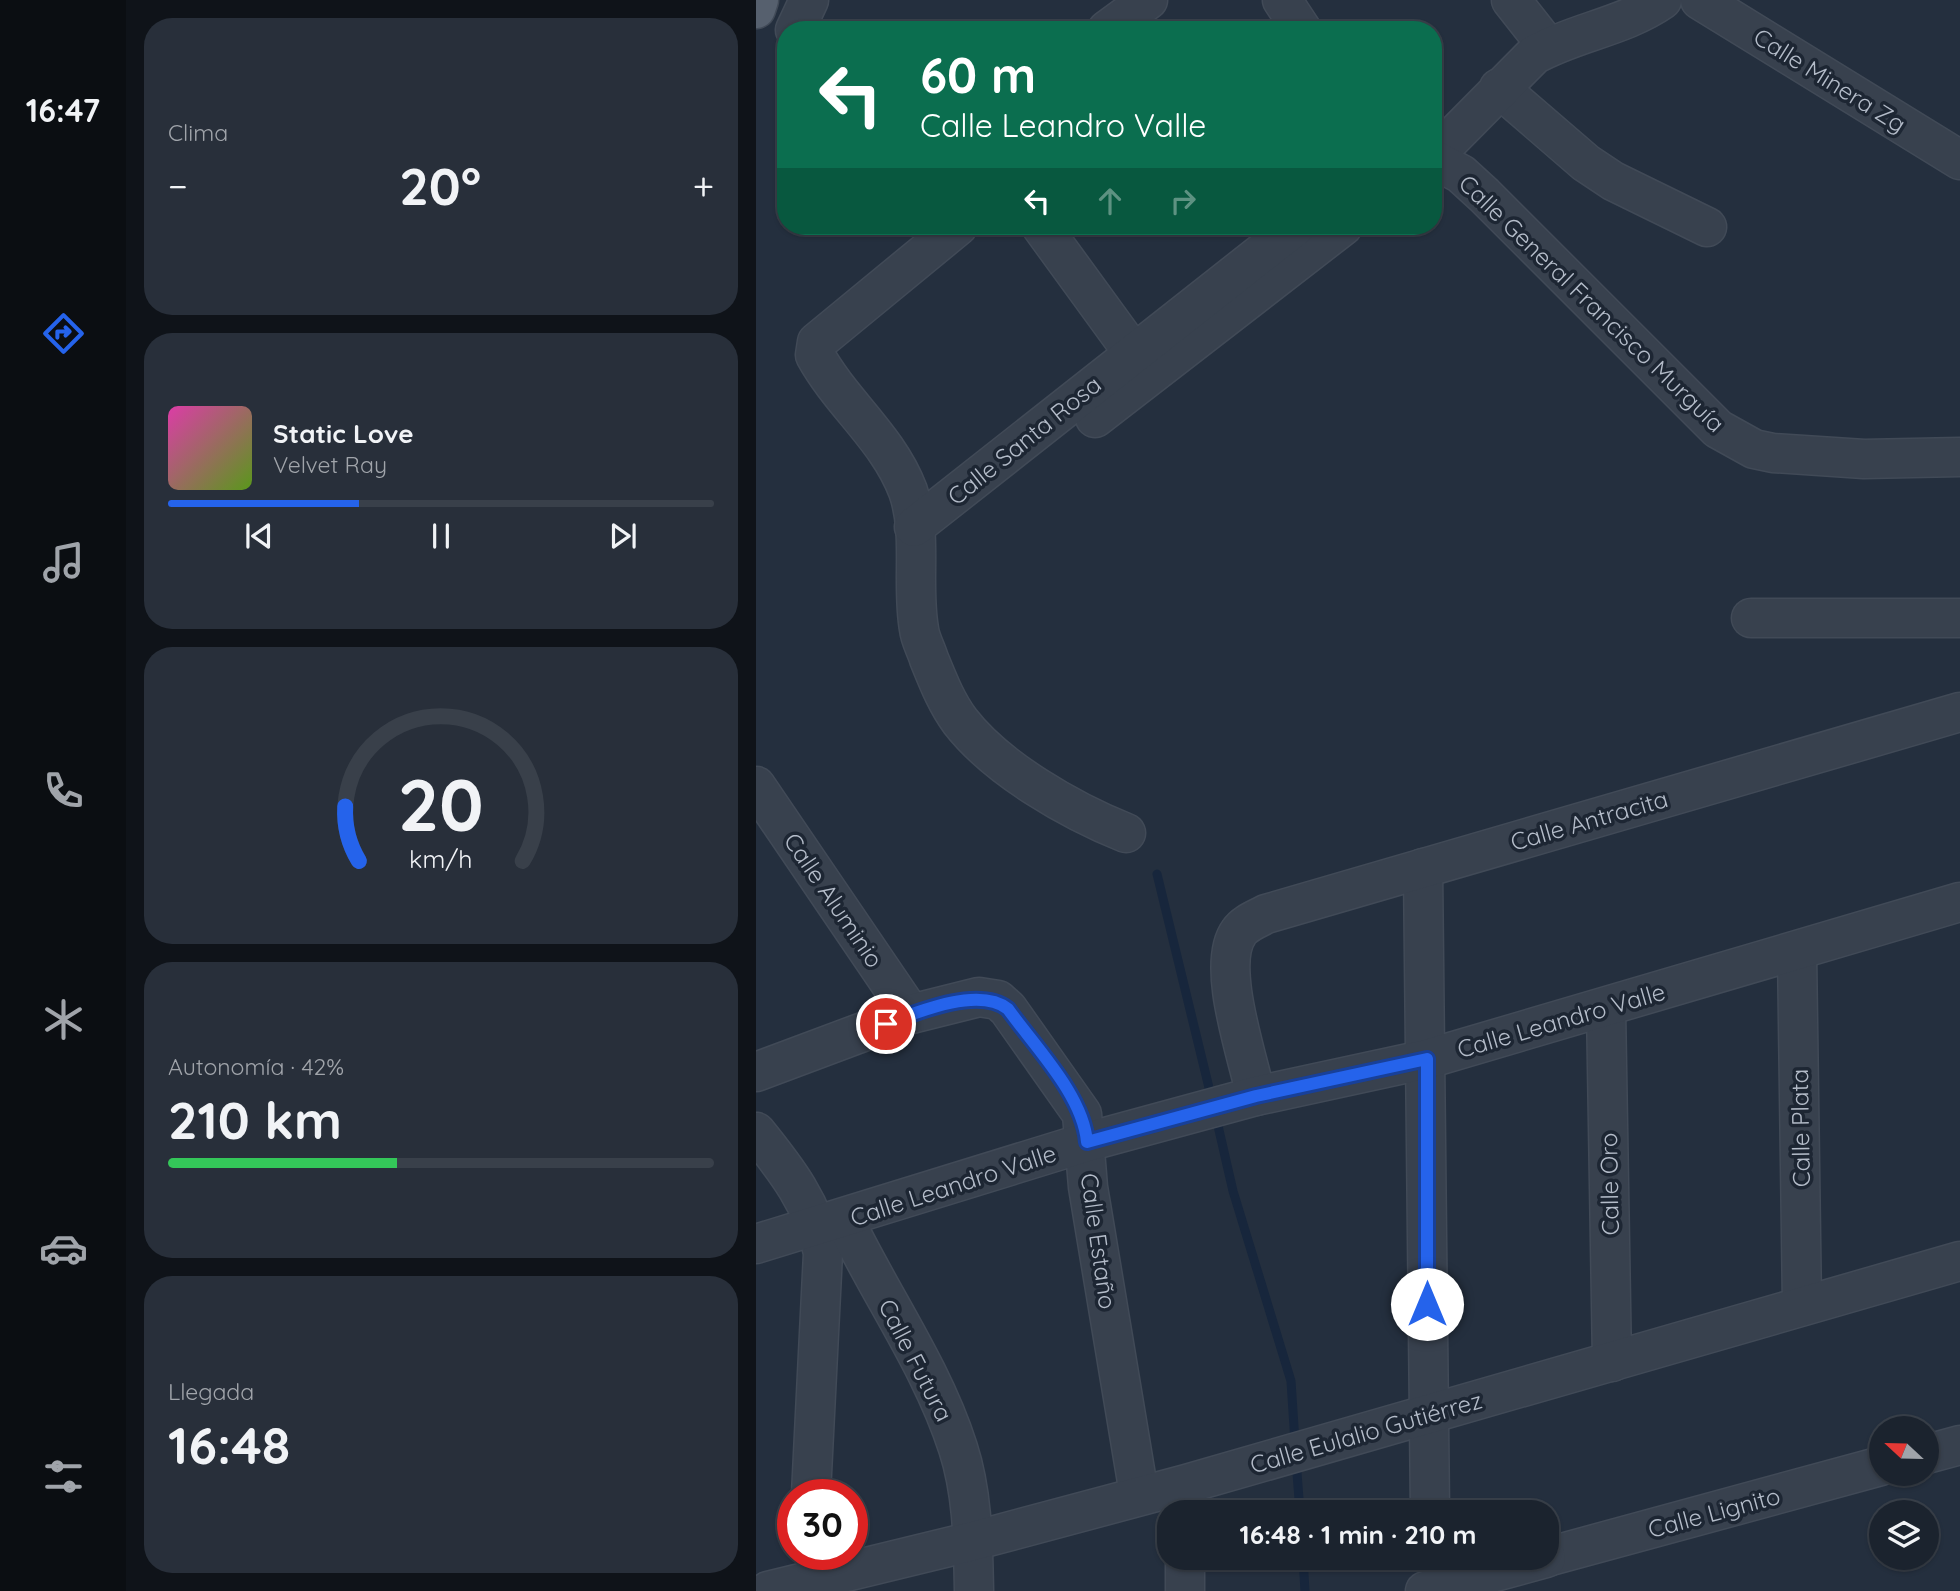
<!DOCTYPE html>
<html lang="es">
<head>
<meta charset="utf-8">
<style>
  body { margin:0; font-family:Quicksand,sans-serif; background:#282f3a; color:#f1f3f6; height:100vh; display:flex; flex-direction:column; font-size:26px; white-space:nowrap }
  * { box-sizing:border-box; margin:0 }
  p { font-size:23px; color:#a0a4aa }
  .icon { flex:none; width:38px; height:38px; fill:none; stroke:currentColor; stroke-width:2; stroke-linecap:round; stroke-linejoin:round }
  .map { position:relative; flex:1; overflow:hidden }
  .drawer { display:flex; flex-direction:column; gap:18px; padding:18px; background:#0f1319; width:630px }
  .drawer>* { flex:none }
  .top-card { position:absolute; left:21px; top:21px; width:665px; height:214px; border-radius:28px; box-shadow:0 2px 5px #0004,0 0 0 2px #39404a; background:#0b6e4f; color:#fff; overflow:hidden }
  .needle { width:46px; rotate:292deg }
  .buttons { position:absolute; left:1113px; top:1416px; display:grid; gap:14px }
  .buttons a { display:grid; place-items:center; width:70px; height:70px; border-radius:50%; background:#1b232e; box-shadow:0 2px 5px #0004,0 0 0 2px #39404a; font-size:35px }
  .speed { position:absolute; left:21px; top:1479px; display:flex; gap:14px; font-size:35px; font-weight:700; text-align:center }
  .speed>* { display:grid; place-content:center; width:91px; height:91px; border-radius:50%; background:#1b232e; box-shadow:0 2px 5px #0004,0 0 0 2px #39404a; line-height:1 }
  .speed .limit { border:10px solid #d22; background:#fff; color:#111 }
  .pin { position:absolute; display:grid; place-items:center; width:60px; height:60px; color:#fff; margin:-30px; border:4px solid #fff; border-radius:50%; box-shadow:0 2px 7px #0007 }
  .me { position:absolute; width:77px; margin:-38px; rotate:0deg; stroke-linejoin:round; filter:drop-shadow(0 0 5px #0008) }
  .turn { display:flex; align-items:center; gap:24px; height:147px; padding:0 28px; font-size:32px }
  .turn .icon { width:91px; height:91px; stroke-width:2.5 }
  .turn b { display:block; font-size:49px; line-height:60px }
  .lanes { display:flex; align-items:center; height:66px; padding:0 28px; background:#0003; justify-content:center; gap:35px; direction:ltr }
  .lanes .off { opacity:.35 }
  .big { font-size:52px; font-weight:700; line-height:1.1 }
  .drawer .widget { flex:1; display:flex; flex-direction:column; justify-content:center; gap:10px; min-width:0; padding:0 24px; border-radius:28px; background:#282f3a }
  .drawer .dial { align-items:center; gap:0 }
  .dial svg { height:182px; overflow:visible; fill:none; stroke:#39404a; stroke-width:7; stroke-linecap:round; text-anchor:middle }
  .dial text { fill:#f1f3f6; stroke:none }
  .song { display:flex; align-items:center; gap:21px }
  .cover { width:84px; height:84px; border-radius:10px; background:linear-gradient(135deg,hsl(320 70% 55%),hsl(90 70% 35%)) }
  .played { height:7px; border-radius:4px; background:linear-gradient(90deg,#2563eb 35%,#39404a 35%) }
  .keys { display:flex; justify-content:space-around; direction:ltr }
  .heat { display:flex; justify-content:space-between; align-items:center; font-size:38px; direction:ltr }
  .charge { height:10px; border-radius:5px; background:linear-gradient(90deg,#34c759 42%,#39404a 0) }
  .trip { position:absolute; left:401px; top:1500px; width:402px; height:70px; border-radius:28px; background:#1b232e; box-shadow:0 2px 5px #0004,0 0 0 2px #39404a; font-weight:700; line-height:70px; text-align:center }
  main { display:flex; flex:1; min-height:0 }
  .tab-bar { display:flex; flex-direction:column; width:126px; justify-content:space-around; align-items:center; background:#0b0e12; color:#a0a4aa }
  .tab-bar .icon { width:49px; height:49px }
  .tab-bar .current { color:#2563eb }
  .tab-bar b { font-size:32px; color:#f1f3f6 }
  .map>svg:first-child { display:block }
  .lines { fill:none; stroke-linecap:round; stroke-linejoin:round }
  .stream { stroke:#17263c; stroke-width:9 }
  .minor-casing { stroke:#414a57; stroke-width:41 }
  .major-casing { stroke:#414a57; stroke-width:41 }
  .minor { stroke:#38414e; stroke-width:38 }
  .major { stroke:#56606e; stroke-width:38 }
  .route-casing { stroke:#184099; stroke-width:18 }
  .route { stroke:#2563eb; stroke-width:12 }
  .labels { text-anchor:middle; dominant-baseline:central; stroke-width:7; stroke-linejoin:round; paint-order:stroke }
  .street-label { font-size:24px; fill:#b4bcc9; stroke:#1d2633 }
</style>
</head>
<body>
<main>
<nav class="tab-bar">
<b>16:47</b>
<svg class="icon current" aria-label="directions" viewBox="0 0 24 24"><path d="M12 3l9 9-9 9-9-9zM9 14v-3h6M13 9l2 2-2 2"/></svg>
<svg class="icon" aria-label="music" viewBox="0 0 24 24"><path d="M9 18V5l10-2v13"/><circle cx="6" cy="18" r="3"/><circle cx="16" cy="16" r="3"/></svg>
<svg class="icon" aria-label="phone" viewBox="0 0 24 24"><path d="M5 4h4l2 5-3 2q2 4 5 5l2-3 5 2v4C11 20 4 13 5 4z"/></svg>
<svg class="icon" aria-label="climate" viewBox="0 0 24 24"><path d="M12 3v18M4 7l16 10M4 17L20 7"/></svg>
<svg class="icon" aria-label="car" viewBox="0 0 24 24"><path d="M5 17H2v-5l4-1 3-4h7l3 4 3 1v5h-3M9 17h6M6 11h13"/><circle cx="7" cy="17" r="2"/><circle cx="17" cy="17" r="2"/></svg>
<svg class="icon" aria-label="filters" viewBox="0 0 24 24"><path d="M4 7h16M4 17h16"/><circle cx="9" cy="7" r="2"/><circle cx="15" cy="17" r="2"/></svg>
</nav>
<section class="drawer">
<div class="widget"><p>Clima</p>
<div class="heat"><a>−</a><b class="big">20°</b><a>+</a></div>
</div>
<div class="widget">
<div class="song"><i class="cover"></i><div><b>Static Love</b><p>Velvet Ray</p></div></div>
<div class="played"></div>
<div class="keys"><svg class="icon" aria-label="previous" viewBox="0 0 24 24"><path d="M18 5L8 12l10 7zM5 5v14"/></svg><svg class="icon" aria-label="pause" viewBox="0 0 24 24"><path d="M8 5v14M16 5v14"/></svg><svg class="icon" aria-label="next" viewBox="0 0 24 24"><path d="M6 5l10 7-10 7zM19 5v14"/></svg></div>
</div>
<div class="widget dial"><svg viewBox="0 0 100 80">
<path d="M14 69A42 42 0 1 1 86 69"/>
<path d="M14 69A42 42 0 0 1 8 45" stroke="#2563eb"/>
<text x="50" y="56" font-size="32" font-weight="700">20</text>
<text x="50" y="72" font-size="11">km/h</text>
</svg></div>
<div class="widget"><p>Autonomía · 42%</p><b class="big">210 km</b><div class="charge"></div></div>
<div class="widget"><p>Llegada</p><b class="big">16:48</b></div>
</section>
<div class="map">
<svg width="1204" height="1591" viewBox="0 0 1204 1591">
  <rect width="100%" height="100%" fill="#242f3e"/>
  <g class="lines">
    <g class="stream">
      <path d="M 401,874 L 456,1100"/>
      <path d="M 460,1117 L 477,1191 L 535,1381 L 539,1442"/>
      <path d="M 540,1460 L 544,1512"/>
      <path d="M 547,1558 L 549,1591"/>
    </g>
    <defs>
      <g id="minor">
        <path d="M 526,0 L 546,30"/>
        <path d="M 755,0 L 792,47"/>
        <path d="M 944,0 L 1204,160"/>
        <path d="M 39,30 L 53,0"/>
        <path d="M 351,30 L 392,0"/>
        <path d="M 743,88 L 830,163 L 857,181 L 951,227"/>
        <path d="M 677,157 L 778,55 C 819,32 867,27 906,0"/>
        <path d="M 677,159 L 705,174 L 728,195 L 962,429 L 998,449 L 1017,453 L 1108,459 L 1204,457"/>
        <path d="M 202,226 L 61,342 L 59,355 C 86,404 132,438 152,491 C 167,534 155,584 163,629 C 164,639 170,649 173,659 C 182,681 190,702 204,721 C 241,769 315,811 370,833"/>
        <path d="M 285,226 L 392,373"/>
        <path d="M 339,418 L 587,226"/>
        <path d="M 158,527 L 540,226"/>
        <path d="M 995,618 L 1204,618"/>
        <path d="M 0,786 L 155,1014"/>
        <path d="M 667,868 L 674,1512"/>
        <path d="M 1041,951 L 1046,1306"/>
        <path d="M 850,1007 L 856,1362"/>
        <path d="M 0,1072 L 155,1014 L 223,997 L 242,1000 L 252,1009 L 326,1114 L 332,1187 L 383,1494"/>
        <path d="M 500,1096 C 492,1057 459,965 483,932 C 489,923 501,919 510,914 L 1204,712"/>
        <path d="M 0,1132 C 30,1169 58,1205 67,1253 L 55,1494"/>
        <path d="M 88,1219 C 125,1296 176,1367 202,1448 C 217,1494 217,1543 218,1591"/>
        <path d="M 0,1244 L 331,1142 L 500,1096 L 671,1059 L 1204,902"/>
        <path d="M 1171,1454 L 1204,1445"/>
        <path d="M 791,1557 L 1125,1466"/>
        <path d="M 12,1591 L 217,1541 L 430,1484 L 1204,1261"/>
        <path d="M 429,1591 L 429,1558"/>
        <path d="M 669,1591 L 790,1558"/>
      </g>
      <path id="major" d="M 0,9 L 3,0"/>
    </defs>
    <use href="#minor" class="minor-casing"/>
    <use href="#major" class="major-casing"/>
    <use href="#minor" class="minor"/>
    <use href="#major" class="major"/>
  </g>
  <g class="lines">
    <defs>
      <path id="route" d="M 130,1024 C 161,1012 223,986 252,1009 C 279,1047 327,1095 331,1142 L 500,1096 L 671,1059 L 671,1304"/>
    </defs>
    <use href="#route" class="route-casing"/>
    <use href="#route" class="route"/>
  </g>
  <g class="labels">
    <g class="street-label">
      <text transform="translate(1074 80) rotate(32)">Calle Minera Zg</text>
      <text transform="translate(836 303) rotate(44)">Calle General Francisco Murguía</text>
      <text transform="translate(268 440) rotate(-39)">Calle Santa Rosa</text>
      <text transform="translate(833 820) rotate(-16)">Calle Antracita</text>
      <text transform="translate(78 900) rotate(56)">Calle Aluminio</text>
      <text transform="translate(805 1020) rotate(-16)">Calle Leandro Valle</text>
      <text transform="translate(1044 1128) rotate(-91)">Calle Plata</text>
      <text transform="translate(853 1184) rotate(-91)">Calle Oro</text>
      <text transform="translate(197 1185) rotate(-18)">Calle Leandro Valle</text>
      <text transform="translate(343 1241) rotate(82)">Calle Estaño</text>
      <text transform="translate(160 1360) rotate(63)">Calle Futura</text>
      <text transform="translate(610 1432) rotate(-16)">Calle Eulalio Gutiérrez</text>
      <text transform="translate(958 1512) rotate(-15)">Calle Lignito</text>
    </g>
  </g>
</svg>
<div class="buttons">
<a><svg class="needle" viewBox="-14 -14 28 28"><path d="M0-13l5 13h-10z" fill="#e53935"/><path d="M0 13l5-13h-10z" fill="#a0a4aa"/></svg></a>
<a><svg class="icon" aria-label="layers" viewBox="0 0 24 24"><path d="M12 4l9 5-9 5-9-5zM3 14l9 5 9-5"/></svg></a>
</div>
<div class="speed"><div class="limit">30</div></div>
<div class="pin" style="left:130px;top:1024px;background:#d93025"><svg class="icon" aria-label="arrive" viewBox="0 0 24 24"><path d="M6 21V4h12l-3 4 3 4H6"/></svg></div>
<svg class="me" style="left:671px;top:1304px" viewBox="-20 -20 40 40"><circle r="19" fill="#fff"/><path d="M0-13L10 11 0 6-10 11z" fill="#2563eb"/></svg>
<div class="trip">16:48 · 1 min · 210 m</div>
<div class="top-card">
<div class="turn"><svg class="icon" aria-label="left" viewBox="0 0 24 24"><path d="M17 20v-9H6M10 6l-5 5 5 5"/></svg><div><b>60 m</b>Calle Leandro Valle</div></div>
<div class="lanes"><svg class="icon" aria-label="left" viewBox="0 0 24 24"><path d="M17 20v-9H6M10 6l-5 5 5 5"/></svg><svg class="icon off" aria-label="ahead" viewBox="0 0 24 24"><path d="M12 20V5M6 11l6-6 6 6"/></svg><svg class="icon off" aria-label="right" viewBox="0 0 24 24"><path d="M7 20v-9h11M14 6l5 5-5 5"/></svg></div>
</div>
</div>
</main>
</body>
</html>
